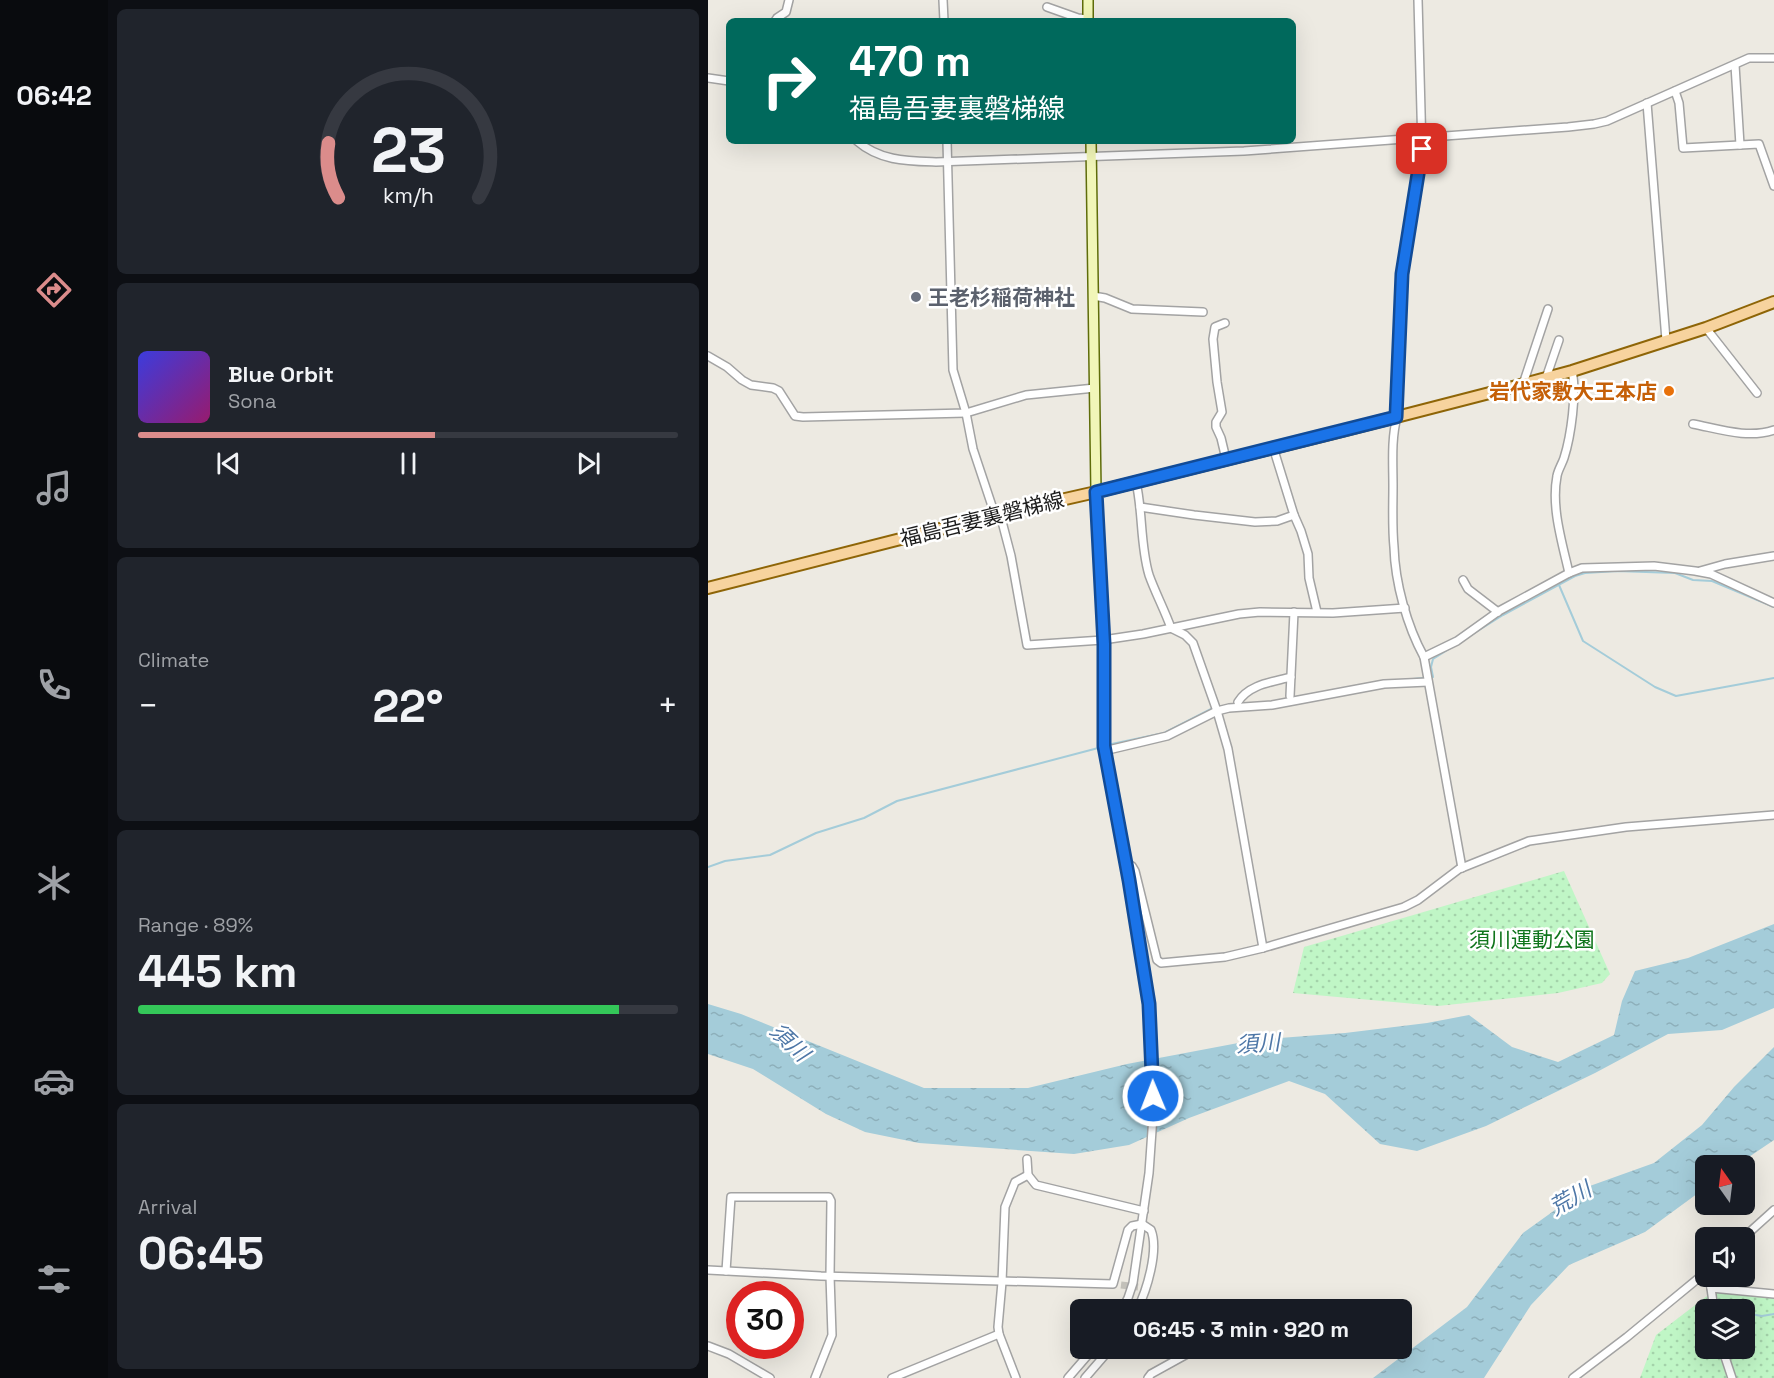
<!DOCTYPE html>
<html lang="en">
<head>
<meta charset="utf-8">
<style>
  body { margin:0; font-family:"Space Grotesk","Noto Sans JP",sans-serif; background:#20242c; color:#f1f3f6; height:100vh; display:flex; flex-direction:column; font-size:22px; white-space:nowrap }
  * { box-sizing:border-box; margin:0 }
  p { font-size:20px; color:#9ea1a6 }
  .icon { flex:none; width:33px; height:33px; fill:none; stroke:currentColor; stroke-width:2; stroke-linecap:round; stroke-linejoin:round }
  .map { position:relative; flex:1; overflow:hidden }
  .sheet { display:flex; flex-direction:column; gap:9px; padding:9px; background:#0d0f14; width:600px }
  .sheet>* { flex:none }
  .banner { position:absolute; left:18px; top:18px; width:570px; height:126px; border-radius:9px; box-shadow:0 6px 24px #0002; background:#00695c; color:#fff; overflow:hidden }
  .needle { width:39px; rotate:346deg }
  .fabs { position:absolute; left:987px; top:1155px; display:grid; gap:12px }
  .fabs a { display:grid; place-items:center; width:60px; height:60px; border-radius:9px; background:#171b24; box-shadow:0 6px 24px #0002; font-size:30px }
  .speed { position:absolute; left:18px; top:1281px; display:flex; gap:12px; font-size:30px; font-weight:700; text-align:center }
  .speed>* { display:grid; place-content:center; width:78px; height:78px; border-radius:50%; background:#171b24; box-shadow:0 6px 24px #0002; line-height:1 }
  .speed .limit { border:9px solid #d22; background:#fff; color:#111 }
  .pin { position:absolute; display:grid; place-items:center; width:51px; height:51px; color:#fff; margin:-26px; border-radius:12px; box-shadow:0 3px 9px #0006 }
  .me { position:absolute; width:66px; margin:-33px; rotate:359deg; stroke-linejoin:round; filter:drop-shadow(0 0 4px #0008) }
  .turn { display:flex; align-items:center; gap:21px; height:126px; padding:0 24px; font-size:27px }
  .turn .icon { width:78px; height:78px; stroke-width:2.5 }
  .turn b { display:block; font-size:42px; line-height:51px }
  .big { font-size:45px; font-weight:800; line-height:1.1 }
  .sheet .tile { flex:1; display:flex; flex-direction:column; justify-content:center; gap:9px; min-width:0; padding:0 21px; border-radius:9px; background:#20242c }
  .sheet .dial { align-items:center; gap:0 }
  .dial svg { height:156px; overflow:visible; fill:none; stroke:#363941; stroke-width:7; stroke-linecap:round; text-anchor:middle }
  .dial text { fill:#f1f3f6; stroke:none }
  .song { display:flex; align-items:center; gap:18px }
  .cover { width:72px; height:72px; border-radius:9px; background:linear-gradient(135deg,hsl(240 70% 55%),hsl(320 70% 35%)) }
  .played { height:6px; border-radius:3px; background:linear-gradient(90deg,#db8c8b 55%,#363941 55%) }
  .keys { display:flex; justify-content:space-around; direction:ltr }
  .heat { display:flex; justify-content:space-between; align-items:center; font-size:33px; direction:ltr }
  .charge { height:9px; border-radius:4px; background:linear-gradient(90deg,#34c759 89%,#363941 0) }
  .trip { position:absolute; left:362px; top:1299px; width:342px; height:60px; border-radius:9px; background:#171b24; box-shadow:0 6px 24px #0002; font-weight:800; line-height:60px; text-align:center }
  main { display:flex; flex:1; min-height:0 }
  .dock { display:flex; flex-direction:column; width:108px; justify-content:space-around; align-items:center; background:#090b0e; color:#9ea1a6 }
  .dock .icon { width:42px; height:42px }
  .dock .current { color:#db8c8b }
  .dock b { font-size:27px; color:#f1f3f6 }
  .map>svg:first-child { display:block }
  .park { fill:url(#park-dots) }
  .water { fill:url(#water-ripples) }
  .lines { fill:none; stroke-linecap:round; stroke-linejoin:round }
  .stream { stroke:#a4ccd9; stroke-width:2 }
  .street-tunnel { stroke:#c3c1ba; stroke-width:7; stroke-dasharray:7 3.5; stroke-linecap:butt }
  .street-casing { stroke:#a3a3a3; stroke-width:10 }
  .secondary-casing { stroke:#5f6d0a; stroke-width:12 }
  .primary-casing { stroke:#8e6507; stroke-width:14 }
  .street { stroke:#fff; stroke-width:7 }
  .secondary { stroke:#f1f6b8; stroke-width:9 }
  .primary { stroke:#f7d39e; stroke-width:10 }
  .route-casing { stroke:#114b97; stroke-width:15 }
  .route { stroke:#1a73e8; stroke-width:10 }
  .worship-dot { fill:#6b7280; stroke:#fff; stroke-width:2 }
  .food-dot { fill:#e8710a; stroke:#fff; stroke-width:2 }
  .labels { text-anchor:middle; dominant-baseline:central; stroke-width:5; stroke-linejoin:round; paint-order:stroke }
  .worship-label { font-size:21px; font-weight:bold; fill:#5b616d; stroke:#fff; text-anchor:start }
  .food-label { font-size:21px; font-weight:bold; fill:#c56008; stroke:#fff; text-anchor:end }
  .street-label { font-size:21px; fill:#1c1c1c; stroke:#fff }
  .park-label { font-size:21px; fill:#10751c; stroke:#fff }
  .water-label { font-size:22px; font-style:italic; fill:#4e77a7; stroke:#fff }
</style>
</head>
<body>
<main>
<nav class="dock">
<b>06:42</b>
<svg class="icon current" aria-label="directions" viewBox="0 0 24 24"><path d="M12 3l9 9-9 9-9-9zM9 14v-3h6M13 9l2 2-2 2"/></svg>
<svg class="icon" aria-label="music" viewBox="0 0 24 24"><path d="M9 18V5l10-2v13"/><circle cx="6" cy="18" r="3"/><circle cx="16" cy="16" r="3"/></svg>
<svg class="icon" aria-label="phone" viewBox="0 0 24 24"><path d="M5 4h4l2 5-3 2q2 4 5 5l2-3 5 2v4C11 20 4 13 5 4z"/></svg>
<svg class="icon" aria-label="climate" viewBox="0 0 24 24"><path d="M12 3v18M4 7l16 10M4 17L20 7"/></svg>
<svg class="icon" aria-label="car" viewBox="0 0 24 24"><path d="M5 17H2v-5l4-1 3-4h7l3 4 3 1v5h-3M9 17h6M6 11h13"/><circle cx="7" cy="17" r="2"/><circle cx="17" cy="17" r="2"/></svg>
<svg class="icon" aria-label="filters" viewBox="0 0 24 24"><path d="M4 7h16M4 17h16"/><circle cx="9" cy="7" r="2"/><circle cx="15" cy="17" r="2"/></svg>
</nav>
<section class="sheet">
<div class="tile dial"><svg viewBox="0 0 100 80">
<path d="M14 69A42 42 0 1 1 86 69"/>
<path d="M14 69A42 42 0 0 1 9 41" stroke="#db8c8b"/>
<text x="50" y="56" font-size="32" font-weight="700">23</text>
<text x="50" y="72" font-size="11">km/h</text>
</svg></div>
<div class="tile">
<div class="song"><i class="cover"></i><div><b>Blue Orbit</b><p>Sona</p></div></div>
<div class="played"></div>
<div class="keys"><svg class="icon" aria-label="previous" viewBox="0 0 24 24"><path d="M18 5L8 12l10 7zM5 5v14"/></svg><svg class="icon" aria-label="pause" viewBox="0 0 24 24"><path d="M8 5v14M16 5v14"/></svg><svg class="icon" aria-label="next" viewBox="0 0 24 24"><path d="M6 5l10 7-10 7zM19 5v14"/></svg></div>
</div>
<div class="tile"><p>Climate</p>
<div class="heat"><a>−</a><b class="big">22°</b><a>+</a></div>
</div>
<div class="tile"><p>Range · 89%</p><b class="big">445 km</b><div class="charge"></div></div>
<div class="tile"><p>Arrival</p><b class="big">06:45</b></div>
</section>
<div class="map">
<svg width="1066" height="1378" viewBox="0 0 1066 1378">
  <defs>
    <pattern id="park-dots" width="8" height="8" patternUnits="userSpaceOnUse" patternTransform="scale(1.5)"><rect width="8" height="8" fill="#c0f6c6"/><path d="M2 2h.1M6 6h.1" fill="none" stroke="#a4d2aa" stroke-width="1.8" stroke-linecap="round"/></pattern>
    <pattern id="water-ripples" width="26" height="14" patternUnits="userSpaceOnUse" patternTransform="scale(1.5)"><rect width="26" height="14" fill="#a4ccd9"/><path d="M2 4q2-2 4 0t4 0M15 11q2-2 4 0t4 0" fill="none" stroke="#8dafba"/></pattern>
  </defs>
  <rect width="100%" height="100%" fill="#edeae2"/>
  <g class="park">
    <path d="M 856,871 L 902,974 L 894,983 L 850,993 L 730,1006 L 585,993 L 596,947 Z"/>
    <path d="M 1006,1291 L 1066,1296 L 1066,1378 L 1026,1378 L 1017,1349 L 1036,1348 L 1036,1310 L 1008,1309 Z"/>
    <path d="M 999,1296 L 1001,1298 L 1003,1309 L 998,1310 L 998,1348 L 1011,1349 L 1020,1378 L 932,1378 L 948,1335 Z"/>
  </g>
  <g class="water">
    <path d="M 1066,924 L 1066,1008 L 1014,1030 L 960,1034 L 887,1073 L 778,1126 L 709,1151 L 672,1144 L 617,1094 L 581,1081 L 481,1118 L 421,1145 L 366,1154 L 211,1143 L 157,1132 L 118,1114 L 45,1069 L 0,1054 L 0,1004 L 33,1014 L 216,1088 L 320,1088 L 419,1064 L 546,1040 L 637,1033 L 719,1023 L 761,1015 L 804,1047 L 850,1062 L 906,1035 L 914,1001 L 927,971 L 980,958 Z"/>
    <path d="M 1066,1047 L 1066,1140 L 1029,1165 L 998,1166 L 997,1188 L 937,1232 L 861,1265 L 823,1305 L 776,1378 L 665,1378 L 759,1307 L 815,1233 L 879,1187 L 946,1163 L 994,1125 L 1026,1087 Z"/>
  </g>
  <g class="lines">
    <g class="stream">
      <path d="M 851,585 L 875,641 L 947,687 L 968,696 L 1066,678"/>
      <path d="M 665,683 L 725,677 L 723,667 L 725,659 L 795,615 L 867,576 L 877,573 L 909,571 L 967,573 L 985,580 L 1004,581 L 1066,607"/>
      <path d="M 399,745 L 456,733 L 507,707 L 515,706"/>
      <path d="M 0,867 L 17,861 L 62,855 L 108,833 L 156,818 L 189,801 L 394,747"/>
      <path d="M 1019,1305 L 1030,1310"/>
      <path d="M 1036,1313 L 1054,1316 L 1066,1314"/>
    </g>
    <path class="street-tunnel" d="M 413,1285 L 430,1287"/>
    <defs>
      <g id="street">
        <path d="M 235,0 L 236,21"/>
        <path d="M 710,0 L 714,149 L 694,274 L 689,417 C 683,439 685,464 685,486 C 685,506 684,527 686,547 C 687,583 699,626 716,657 L 754,868"/>
        <path d="M 339,7 L 370,18 L 380,19"/>
        <path d="M 67,21 L 69,18 L 78,12 L 81,0"/>
        <path d="M 1027,65 L 1032,145"/>
        <path d="M 0,78 L 21,81"/>
        <path d="M 967,91 L 971,103 L 975,148 L 1051,144 L 1066,186"/>
        <path d="M 939,103 L 958,340"/>
        <path d="M 149,141 C 172,161 199,161 228,162 L 536,151 L 860,127 L 886,124 L 899,121 L 1041,58 L 1066,58"/>
        <path d="M 239,141 L 245,370 L 258,413 L 265,449 L 287,515"/>
        <path d="M 385,296 L 397,298 L 424,309 L 495,312"/>
        <path d="M 517,323 L 507,327 L 505,339 L 509,382 L 514,412 L 508,422 L 508,427 L 513,438 L 518,459"/>
        <path d="M 998,328 L 1049,393"/>
        <path d="M 0,356 L 19,367 L 34,380 L 43,385 L 65,388 L 71,391 L 87,416 L 95,417 L 258,413 L 318,395 L 387,388"/>
        <path d="M 838,378 L 851,340"/>
        <path d="M 815,384 L 840,309"/>
        <path d="M 985,424 C 1011,429 1040,439 1066,430"/>
        <path d="M 428,482 C 435,512 432,545 441,575 C 447,592 457,611 463,628 L 477,635 L 485,643 L 509,711 L 520,749 L 555,948"/>
        <path d="M 388,492 L 396,644 L 396,746 L 421,881 L 441,1004 L 444,1057 L 445,1116 L 441,1173 L 425,1283 L 420,1298 L 414,1310"/>
        <path d="M 432,507 L 486,515 L 547,522 L 569,521 L 586,515 L 565,447"/>
        <path d="M 292,514 L 303,556 L 319,645 L 395,640 L 435,634 L 531,614 L 552,612 L 625,613 L 697,608"/>
        <path d="M 586,515 L 593,531 L 600,554 L 601,578 L 609,612"/>
        <path d="M 992,571 L 1017,564 L 1066,556"/>
        <path d="M 861,573 C 854,542 843,507 849,476 C 850,470 854,464 856,458 C 863,436 869,393 864,371"/>
        <path d="M 755,580 L 760,589 L 790,612"/>
        <path d="M 716,657 L 749,641 L 791,611 L 861,573 L 874,568 L 946,566 L 987,571 L 1003,574 L 1066,603"/>
        <path d="M 582,696 L 586,612"/>
        <path d="M 530,702 C 541,684 565,682 583,677"/>
        <path d="M 396,751 L 459,736 L 509,711 L 521,708 L 564,705 L 676,684 L 720,682"/>
        <path d="M 417,862 L 424,866 L 427,871 L 449,960 L 453,963 L 517,957 L 555,948 L 696,907 L 710,900 L 751,869 L 821,841 L 918,827 L 1066,815"/>
        <path d="M 319,1159 L 320,1175 L 328,1185 L 436,1211"/>
        <path d="M 1035,1238 L 1066,1210"/>
        <path d="M 0,1270 L 113,1276 L 405,1284 L 420,1230 L 424,1226 L 434,1224 L 443,1230 C 451,1250 439,1290 429,1310"/>
        <path d="M 18,1271 L 23,1197 L 121,1197 L 123,1201 L 122,1276 L 124,1335 L 107,1378"/>
        <path d="M 1001,1276 L 1003,1288 L 1066,1294"/>
        <path d="M 1003,1288 L 1006,1310"/>
        <path d="M 0,1346 L 21,1354 L 62,1378"/>
        <path d="M 1014,1348 L 1024,1378"/>
        <path d="M 184,1378 L 291,1334"/>
        <path d="M 308,1378 L 291,1334 L 290,1327 L 294,1282 L 297,1207 L 307,1182 L 320,1175"/>
        <path d="M 360,1378 L 386,1348"/>
        <path d="M 377,1378 L 403,1348"/>
        <path d="M 440,1378 L 443,1374 L 490,1348"/>
        <path d="M 865,1378 L 919,1337 L 998,1272"/>
      </g>
      <g id="secondary">
        <path d="M 380,0 L 380,21"/>
        <path d="M 383,141 L 388,492"/>
      </g>
      <path id="primary" d="M 0,588 L 287,515 L 388,492 L 634,431 L 801,388 L 864,371 L 998,328 L 1066,302"/>
    </defs>
    <use href="#street" class="street-casing"/>
    <use href="#secondary" class="secondary-casing"/>
    <use href="#primary" class="primary-casing"/>
    <use href="#street" class="street"/>
    <use href="#secondary" class="secondary"/>
    <use href="#primary" class="primary"/>
  </g>
  <g class="lines">
    <defs>
      <path id="route" d="M 445,1096 L 441,1004 L 421,880 L 396,746 L 396,644 L 388,492 L 688,417 L 694,274 L 714,149"/>
    </defs>
    <use href="#route" class="route-casing"/>
    <use href="#route" class="route"/>
  </g>
  <circle class="worship-dot" cx="208" cy="297" r="6"/>
  <circle class="food-dot" cx="961" cy="391" r="6"/>
  <g class="labels">
    <g class="worship-label">
      <text x="220" y="297">王老杉稲荷神社</text>
    </g>
    <g class="food-label">
      <text x="949" y="391">岩代家敷大王本店</text>
    </g>
    <g class="street-label">
      <text transform="translate(274 519) rotate(-14)">福島吾妻裏磐梯線</text>
    </g>
    <g class="park-label">
      <text x="824" y="939">須川運動公園</text>
    </g>
    <g class="water-label">
      <text transform="translate(82 1042) rotate(43)">須川</text>
      <text transform="translate(550 1043) rotate(-4)">須川</text>
      <text transform="translate(862 1198) rotate(-30)">荒川</text>
    </g>
  </g>
</svg>
<div class="fabs">
<a><svg class="needle" viewBox="-14 -14 28 28"><path d="M0-13l5 13h-10z" fill="#e53935"/><path d="M0 13l5-13h-10z" fill="#9ea1a6"/></svg></a>
<a><svg class="icon" aria-label="sound" viewBox="0 0 24 24"><path d="M4 9h4l5-4v14l-5-4H4zM17 9q2 3 0 6"/></svg></a>
<a><svg class="icon" aria-label="layers" viewBox="0 0 24 24"><path d="M12 4l9 5-9 5-9-5zM3 14l9 5 9-5"/></svg></a>
</div>
<div class="speed"><div class="limit">30</div></div>
<div class="pin" style="left:714px;top:149px;background:#d93025"><svg class="icon" aria-label="arrive" viewBox="0 0 24 24"><path d="M6 21V4h12l-3 4 3 4H6"/></svg></div>
<svg class="me" style="left:445px;top:1096px" viewBox="-20 -20 40 40"><circle r="17" fill="#1a73e8" stroke="#fff" stroke-width="3"/><path d="M0-11L8 9 0 5-8 9z" fill="#fff"/></svg>
<div class="trip">06:45 · 3 min · 920 m</div>
<div class="banner">
<div class="turn"><svg class="icon" aria-label="right" viewBox="0 0 24 24"><path d="M7 20v-9h11M14 6l5 5-5 5"/></svg><div><b>470 m</b>福島吾妻裏磐梯線</div></div>
</div>
</div>
</main>
</body>
</html>
